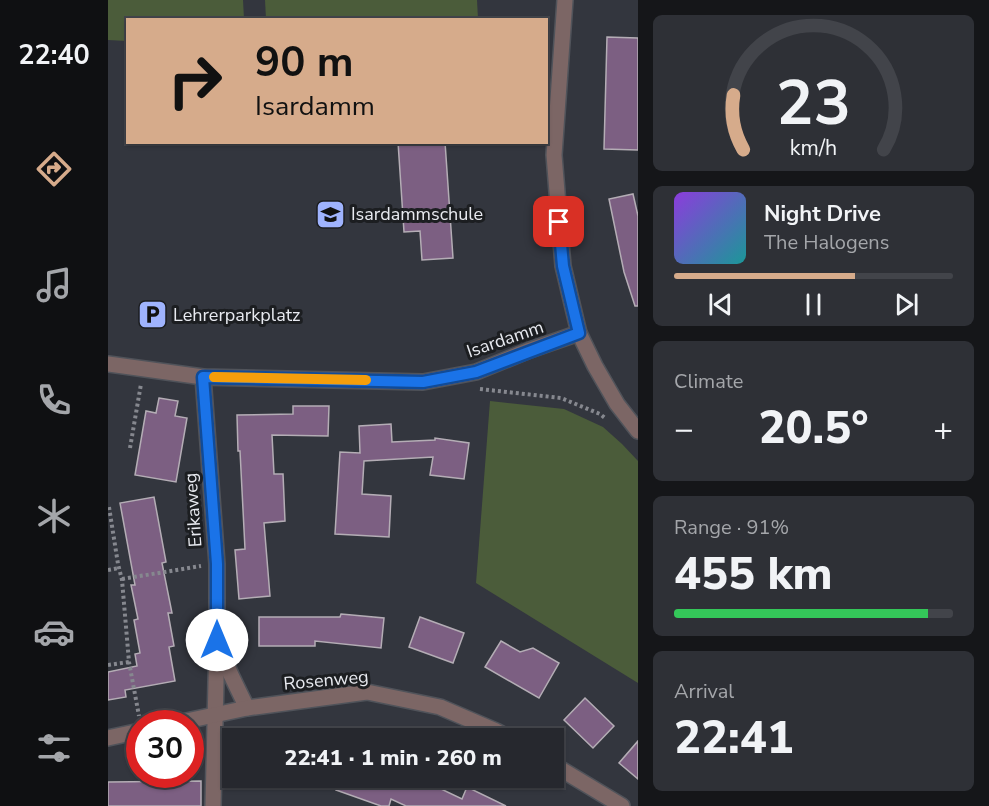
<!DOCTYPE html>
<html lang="en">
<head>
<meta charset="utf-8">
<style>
  body { margin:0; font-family:"Nunito Sans",sans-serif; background:#2e3036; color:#f1f3f6; height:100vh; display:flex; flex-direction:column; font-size:22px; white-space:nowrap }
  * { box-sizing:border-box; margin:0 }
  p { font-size:20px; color:#a4a6aa }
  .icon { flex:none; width:33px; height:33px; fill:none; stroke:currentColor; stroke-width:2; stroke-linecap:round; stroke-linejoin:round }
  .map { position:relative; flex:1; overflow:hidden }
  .details { display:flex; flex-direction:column; gap:15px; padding:15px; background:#151619; width:351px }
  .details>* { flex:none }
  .guide { position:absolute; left:18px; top:18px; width:422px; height:126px; border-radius:0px; box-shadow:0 2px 4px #0004,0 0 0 2px #42444a; background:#d6ab8b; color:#111; overflow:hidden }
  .speed { position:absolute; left:18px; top:710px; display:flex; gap:12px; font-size:30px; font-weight:700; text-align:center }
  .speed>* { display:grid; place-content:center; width:78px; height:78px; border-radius:50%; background:#26282e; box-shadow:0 2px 4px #0004,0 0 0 2px #42444a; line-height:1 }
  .speed .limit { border:9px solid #d22; background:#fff; color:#111 }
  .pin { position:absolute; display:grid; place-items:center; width:51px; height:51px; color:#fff; margin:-26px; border-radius:12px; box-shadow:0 3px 9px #0006 }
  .me { position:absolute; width:66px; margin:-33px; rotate:0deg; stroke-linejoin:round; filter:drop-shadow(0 0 4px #0008) }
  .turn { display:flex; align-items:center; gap:21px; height:126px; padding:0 30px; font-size:27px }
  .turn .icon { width:78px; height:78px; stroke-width:2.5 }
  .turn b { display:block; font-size:42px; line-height:51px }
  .big { font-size:45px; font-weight:800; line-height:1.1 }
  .details .tile { flex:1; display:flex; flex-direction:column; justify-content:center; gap:9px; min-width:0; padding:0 21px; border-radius:9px; background:#2e3036 }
  .details .dial { align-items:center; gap:0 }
  .dial svg { height:156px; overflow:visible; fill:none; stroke:#42444a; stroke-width:7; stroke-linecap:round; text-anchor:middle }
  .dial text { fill:#f1f3f6; stroke:none }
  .song { display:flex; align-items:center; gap:18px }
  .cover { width:72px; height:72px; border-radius:9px; background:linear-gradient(135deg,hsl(270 70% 55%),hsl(180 70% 35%)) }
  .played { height:6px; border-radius:3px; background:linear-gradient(90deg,#d6ab8b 65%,#42444a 65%) }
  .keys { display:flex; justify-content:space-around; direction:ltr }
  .heat { display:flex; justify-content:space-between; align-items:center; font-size:33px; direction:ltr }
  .charge { height:9px; border-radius:4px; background:linear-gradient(90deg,#34c759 91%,#42444a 0) }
  .trip { position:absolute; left:114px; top:728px; width:342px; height:60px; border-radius:0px; background:#26282e; box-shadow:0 2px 4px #0004,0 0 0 2px #42444a; font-weight:800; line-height:60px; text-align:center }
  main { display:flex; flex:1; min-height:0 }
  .menu { display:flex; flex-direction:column; width:108px; justify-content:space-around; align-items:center; background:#0f1012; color:#a4a6aa }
  .menu .icon { width:42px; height:42px }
  .menu .selected { color:#d6ab8b }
  .menu b { font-size:27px; color:#f1f3f6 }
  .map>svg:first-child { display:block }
  .green { fill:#4b5c3a }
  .building { fill:#7c5f82; stroke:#b4adb5; stroke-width:1.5 }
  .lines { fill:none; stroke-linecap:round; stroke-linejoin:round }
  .street-casing { stroke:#50535a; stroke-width:18 }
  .path { stroke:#86888f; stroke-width:4; stroke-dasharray:3 3; stroke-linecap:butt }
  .street { stroke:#7c6665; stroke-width:15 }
  .route-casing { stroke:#114b97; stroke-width:15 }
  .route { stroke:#1a73e8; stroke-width:10 }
  .slow { stroke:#f59e0b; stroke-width:10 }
  .labels { text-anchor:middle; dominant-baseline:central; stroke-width:6; stroke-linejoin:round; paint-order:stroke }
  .poi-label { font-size:18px; fill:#e8eaf0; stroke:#1c1e21; text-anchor:start }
  .street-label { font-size:18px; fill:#e8eaf0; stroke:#1c1e21 }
</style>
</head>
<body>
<main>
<nav class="menu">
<b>22:40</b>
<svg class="icon selected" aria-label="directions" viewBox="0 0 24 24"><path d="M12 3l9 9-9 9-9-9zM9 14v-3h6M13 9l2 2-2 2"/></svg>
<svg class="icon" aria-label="music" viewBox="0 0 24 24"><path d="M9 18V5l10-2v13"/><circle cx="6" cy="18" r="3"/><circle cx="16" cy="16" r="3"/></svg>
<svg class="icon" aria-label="phone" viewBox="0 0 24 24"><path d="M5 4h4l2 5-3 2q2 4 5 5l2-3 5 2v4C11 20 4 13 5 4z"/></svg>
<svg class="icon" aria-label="climate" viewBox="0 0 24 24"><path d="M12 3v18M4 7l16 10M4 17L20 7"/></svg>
<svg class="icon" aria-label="car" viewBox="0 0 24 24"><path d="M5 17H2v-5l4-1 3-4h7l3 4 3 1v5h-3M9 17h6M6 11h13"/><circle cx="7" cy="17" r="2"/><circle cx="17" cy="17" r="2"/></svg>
<svg class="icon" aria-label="filters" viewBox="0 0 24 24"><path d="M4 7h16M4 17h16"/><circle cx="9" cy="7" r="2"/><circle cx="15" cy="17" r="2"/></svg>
</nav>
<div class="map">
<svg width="530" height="806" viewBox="0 0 530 806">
  <rect width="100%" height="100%" fill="#33363e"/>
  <g class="green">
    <path d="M 0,0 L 135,0 L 136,19 L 20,20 L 19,41 L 0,40 Z"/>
    <path d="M 157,0 L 369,0 L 370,19 L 158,19 Z"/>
    <path d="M 382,401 L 456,409 L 495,427 L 514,444 L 530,461 L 530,683 L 368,583 Z"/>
  </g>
  <g class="building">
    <path d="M 499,37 L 530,38 L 530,150 L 496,149 Z"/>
    <path d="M 290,142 L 337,142 L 345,258 L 314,260 L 312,231 L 296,232 Z"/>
    <path d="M 525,194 L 530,216 L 530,306 L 527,306 L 516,272 L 501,199 Z"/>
    <path d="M 51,398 L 70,401 L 67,416 L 79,418 L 68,482 L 27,475 L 38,411 L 48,413 Z"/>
    <path d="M 185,406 L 221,406 L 220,436 L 164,435 L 166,474 L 175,474 L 177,521 L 156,523 L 162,596 L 131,599 L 127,550 L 137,549 L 132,451 L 130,451 L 129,415 L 185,414 Z"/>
    <path d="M 283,424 L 284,442 L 327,440 L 327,438 L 361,443 L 356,479 L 322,475 L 325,457 L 256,461 L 254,494 L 283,496 L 281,537 L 227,534 L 232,452 L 252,453 L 251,426 Z"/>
    <path d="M 46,497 L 58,562 L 54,563 L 64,613 L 60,613 L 66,646 L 61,647 L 67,681 L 17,690 L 18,697 L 0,700 L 0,672 L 29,666 L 27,654 L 32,653 L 26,620 L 30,619 L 23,585 L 27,585 L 12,503 Z"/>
    <path d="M 233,614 L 276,618 L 273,648 L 207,641 L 207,646 L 151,646 L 151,617 L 232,617 Z"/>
    <path d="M 312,617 L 356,633 L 345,663 L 301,647 Z"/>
    <path d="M 393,641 L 412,652 L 425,648 L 451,663 L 431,698 L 377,667 Z"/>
    <path d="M 477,698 L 506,726 L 485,748 L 456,720 Z"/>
    <path d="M 530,741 L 530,779 L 511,763 Z"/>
    <path d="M 233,777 L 308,777 L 354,799 L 359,787 L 398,806 L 298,806 L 283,799 L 281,806 L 273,806 L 228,790 Z"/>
    <path d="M 93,781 L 93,806 L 0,806 L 0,782 Z"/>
  </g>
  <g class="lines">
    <defs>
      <g id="street">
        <path d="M 457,0 L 446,155 L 455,266 L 471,333 L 487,366 L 509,404 L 530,431"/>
        <path d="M 0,364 L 95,377 L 315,382 L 368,372 L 422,350 L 471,333"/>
        <path d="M 95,377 L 109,564 L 109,640 L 105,806"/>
        <path d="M 112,648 L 123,675 L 139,708"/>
        <path d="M 69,723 L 139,708 L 259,692 L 332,707 L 388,731 L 401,738"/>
        <path d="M 0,738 L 32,731"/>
        <path d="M 446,765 L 514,806"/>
      </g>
    </defs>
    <use href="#street" class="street-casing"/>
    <g class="path">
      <path d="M 372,389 L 453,398 L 492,414 L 497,418"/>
      <path d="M 22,448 L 33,384"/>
      <path d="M 1,507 L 10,564 L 14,580 L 21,662 L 31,716"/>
      <path d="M 0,570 L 11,568"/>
      <path d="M 14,579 L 93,566"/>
      <path d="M 0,665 L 21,662"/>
    </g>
    <use href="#street" class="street"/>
  </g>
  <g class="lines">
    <defs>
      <path id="route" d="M 109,640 L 109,564 L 95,377 L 315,382 L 368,372 L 471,333 L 455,266 L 451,222"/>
    </defs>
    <use href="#route" class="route-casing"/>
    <use href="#route" class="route"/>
    <path class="slow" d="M 106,377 L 258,380"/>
  </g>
  <defs>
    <symbol id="school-square" viewBox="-11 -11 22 22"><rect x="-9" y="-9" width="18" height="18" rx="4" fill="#9fb3fd" stroke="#1c1e21"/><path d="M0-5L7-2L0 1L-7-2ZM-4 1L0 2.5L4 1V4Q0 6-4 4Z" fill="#111"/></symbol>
    <symbol id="parking-square" viewBox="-11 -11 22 22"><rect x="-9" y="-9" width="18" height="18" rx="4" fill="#9fb3fd" stroke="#1c1e21"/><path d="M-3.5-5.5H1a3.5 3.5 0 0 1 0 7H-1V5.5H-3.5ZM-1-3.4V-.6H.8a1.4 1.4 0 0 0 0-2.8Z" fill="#111"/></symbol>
  </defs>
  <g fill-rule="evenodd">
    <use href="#school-square" x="206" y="198" width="33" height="33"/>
    <use href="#parking-square" x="28" y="298" width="33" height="33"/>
  </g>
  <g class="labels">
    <g class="poi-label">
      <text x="243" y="214">Isardammschule</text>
      <text x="65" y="315">Lehrerparkplatz</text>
    </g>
    <g class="street-label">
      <text transform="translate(397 339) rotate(-19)">Isardamm</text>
      <text transform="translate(85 510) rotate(-94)">Erikaweg</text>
      <text transform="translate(218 680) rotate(-5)">Rosenweg</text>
    </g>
  </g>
</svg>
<div class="speed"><div class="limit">30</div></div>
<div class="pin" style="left:451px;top:222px;background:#d93025"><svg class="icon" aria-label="arrive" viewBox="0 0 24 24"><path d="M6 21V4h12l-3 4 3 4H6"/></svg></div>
<svg class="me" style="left:109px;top:640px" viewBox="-20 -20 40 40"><circle r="19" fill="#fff"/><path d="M0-13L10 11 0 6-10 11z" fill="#1a73e8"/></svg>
<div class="trip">22:41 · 1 min · 260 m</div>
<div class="guide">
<div class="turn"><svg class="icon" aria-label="right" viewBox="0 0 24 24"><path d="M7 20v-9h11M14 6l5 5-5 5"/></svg><div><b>90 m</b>Isardamm</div></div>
</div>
</div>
<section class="details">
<div class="tile dial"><svg viewBox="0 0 100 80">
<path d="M14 69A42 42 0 1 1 86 69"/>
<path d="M14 69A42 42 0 0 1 9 41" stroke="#d6ab8b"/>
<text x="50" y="56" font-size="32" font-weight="700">23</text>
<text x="50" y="72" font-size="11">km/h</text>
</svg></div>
<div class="tile">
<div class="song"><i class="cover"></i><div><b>Night Drive</b><p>The Halogens</p></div></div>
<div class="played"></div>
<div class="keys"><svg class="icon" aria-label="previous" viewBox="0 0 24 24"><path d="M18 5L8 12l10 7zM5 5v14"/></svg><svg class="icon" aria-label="pause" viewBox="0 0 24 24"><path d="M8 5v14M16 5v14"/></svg><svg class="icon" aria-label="next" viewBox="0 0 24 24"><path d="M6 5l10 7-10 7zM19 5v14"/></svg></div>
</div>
<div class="tile"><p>Climate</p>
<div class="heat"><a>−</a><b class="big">20.5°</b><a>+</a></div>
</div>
<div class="tile"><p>Range · 91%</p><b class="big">455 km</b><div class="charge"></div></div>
<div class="tile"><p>Arrival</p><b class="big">22:41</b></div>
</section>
</main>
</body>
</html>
